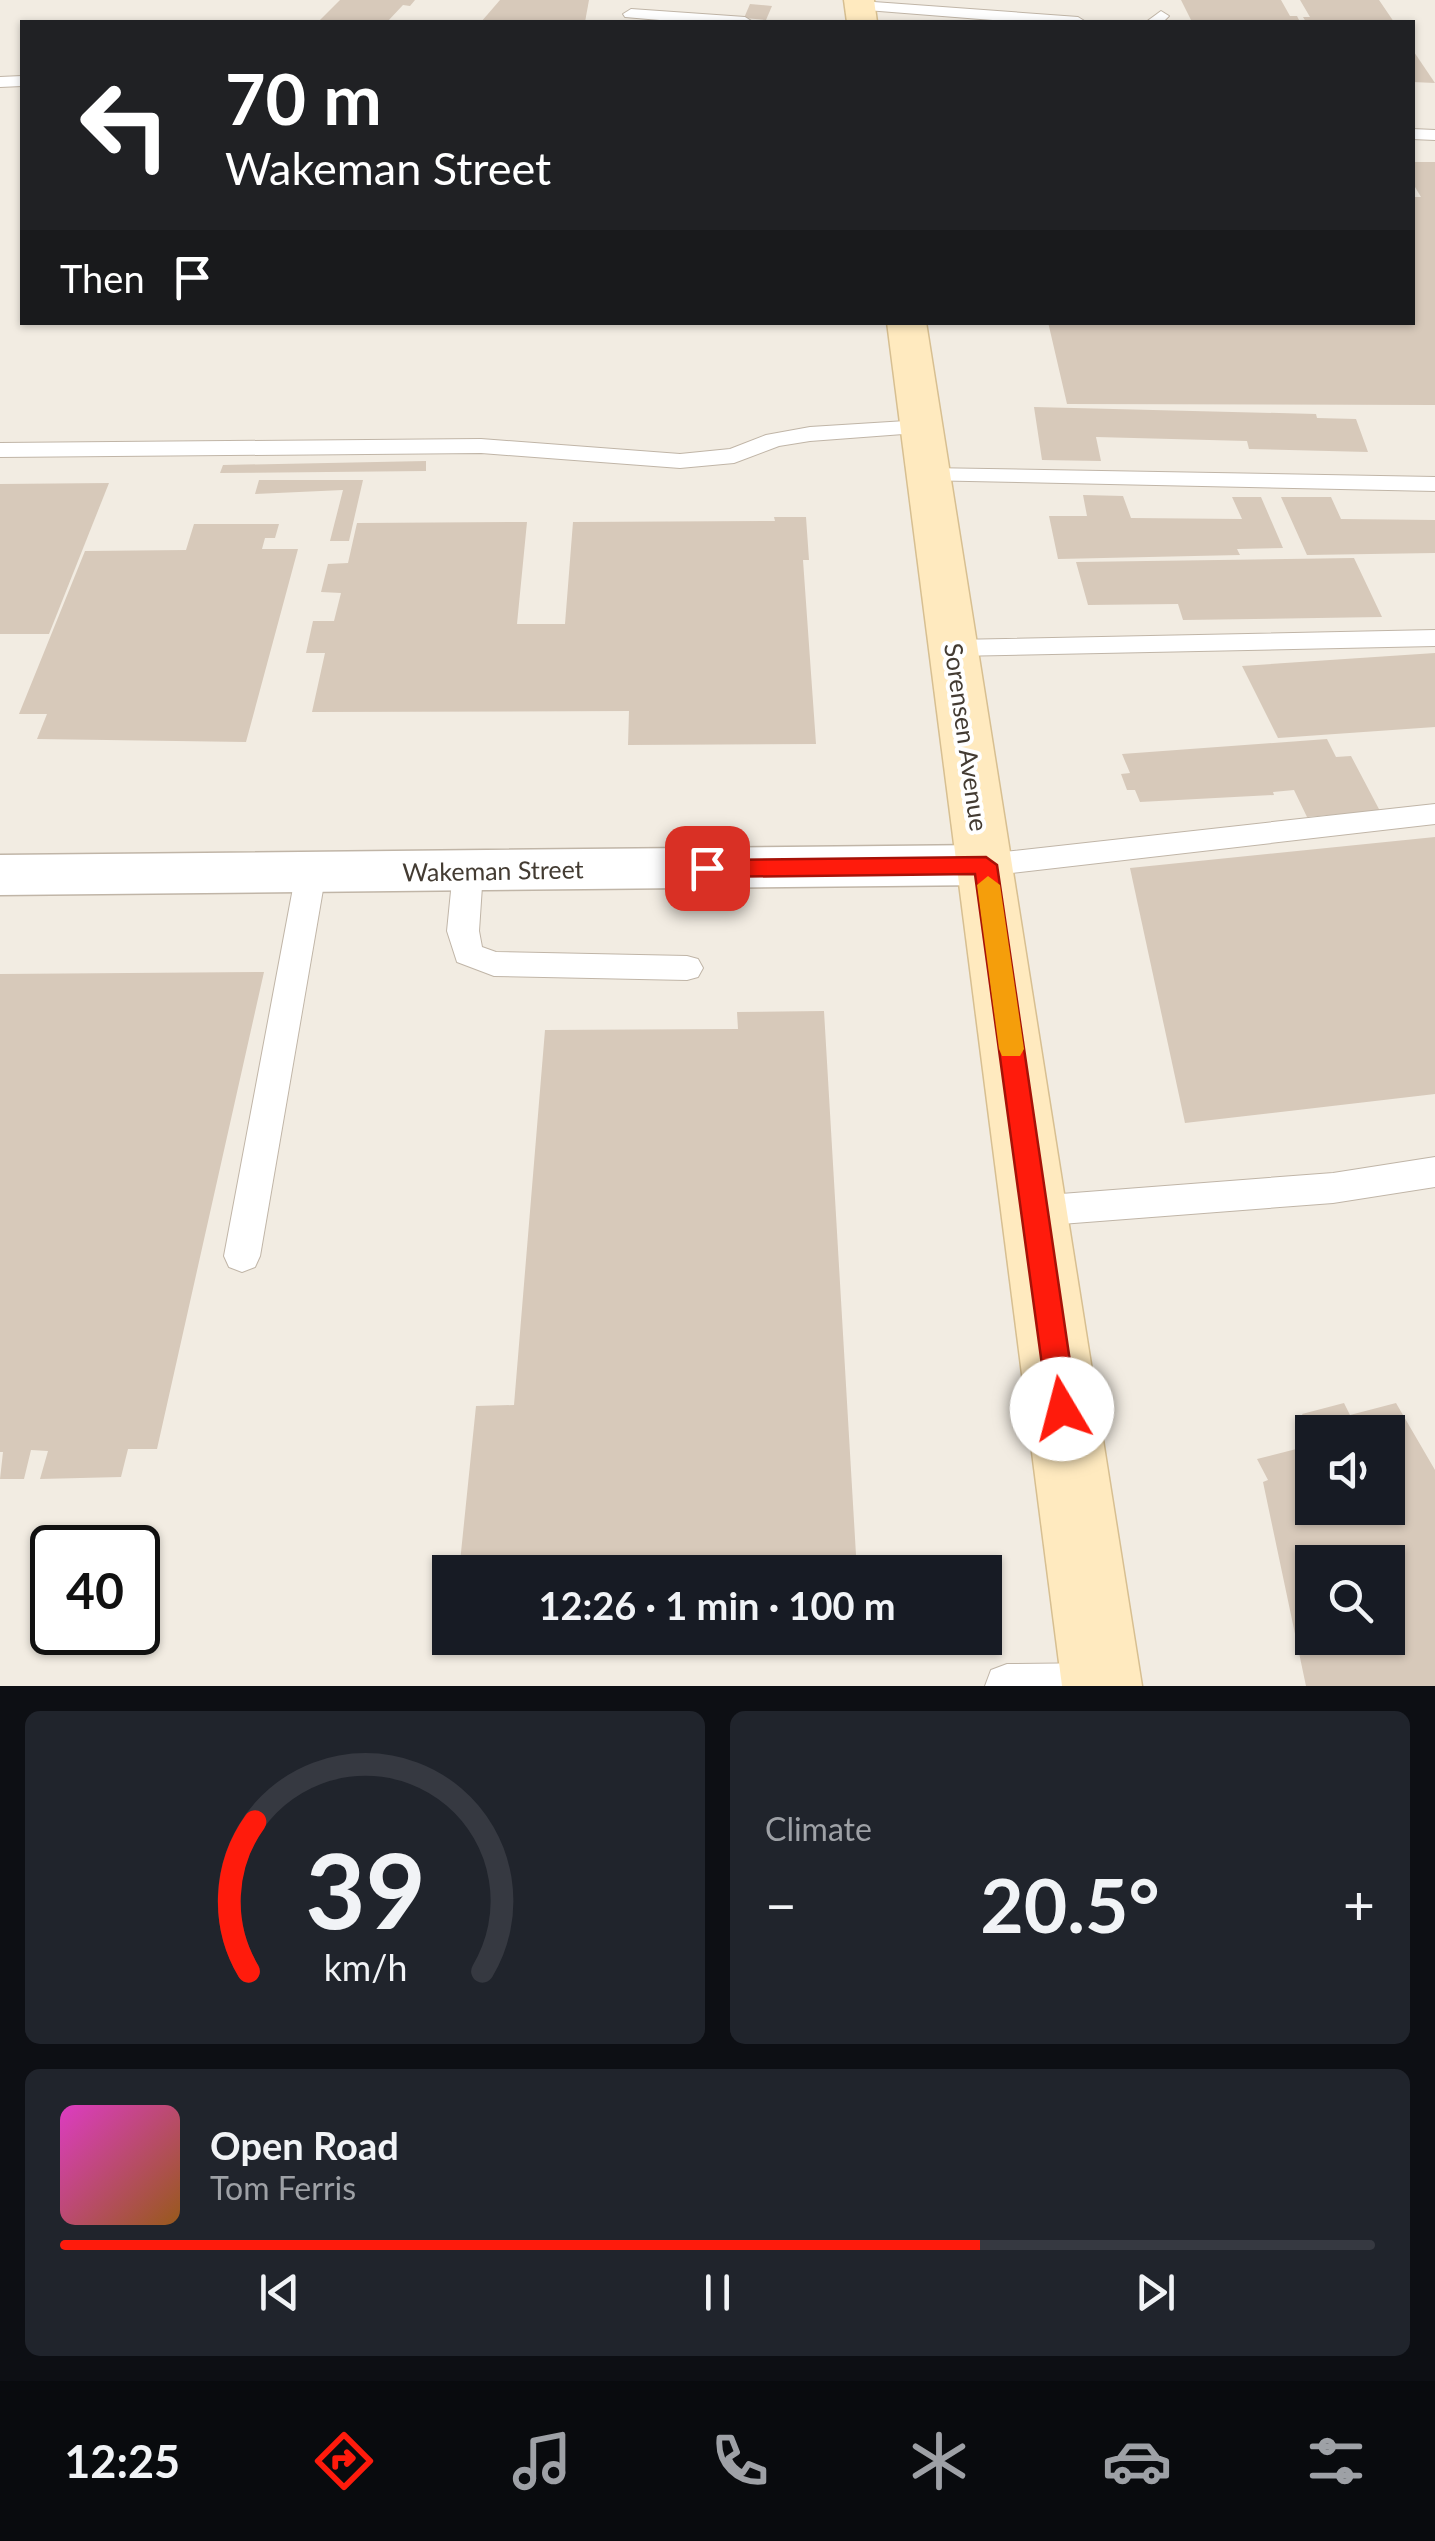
<!DOCTYPE html>
<html lang="en">
<head>
<meta charset="utf-8">
<style>
  body { margin:0; font-family:Lato,sans-serif; background:#20242c; color:#f1f3f6; height:100vh; display:flex; flex-direction:column; font-size:38px; white-space:nowrap }
  * { box-sizing:border-box; margin:0 }
  p { font-size:32px; color:#9ea1a6 }
  .icon { flex:none; width:55px; height:55px; fill:none; stroke:currentColor; stroke-width:2; stroke-linecap:round; stroke-linejoin:round }
  .map { position:relative; height:1686px; overflow:hidden }
  .side { display:flex; flex-direction:column; gap:25px; padding:25px; background:#0d0f14; flex:1 }
  .side>* { flex:none }
  .top-card { position:absolute; left:20px; top:20px; width:1395px; height:305px; border-radius:0px; box-shadow:0 2px 8px #0004; background:#202124; color:#fff; overflow:hidden }
  .controls { position:absolute; left:1295px; top:1415px; display:grid; gap:20px }
  .controls a { display:grid; place-items:center; width:110px; height:110px; border-radius:0px; background:#171b24; box-shadow:0 2px 8px #0004; font-size:50px }
  .speed { position:absolute; left:30px; top:1525px; display:flex; gap:20px; font-size:50px; font-weight:700; text-align:center }
  .speed>* { display:grid; place-content:center; width:130px; height:130px; border-radius:50%; background:#171b24; box-shadow:0 2px 8px #0004; line-height:1 }
  .speed .limit { border:5px solid #111; border-radius:15px; background:#fff; color:#111 }
  .pin { position:absolute; display:grid; place-items:center; width:85px; height:85px; color:#fff; margin:-42px; border-radius:20px; box-shadow:0 5px 15px #0006 }
  .me { position:absolute; width:110px; margin:-55px; rotate:352deg; stroke-linejoin:round; filter:drop-shadow(0 0 8px #0008) }
  .turn { display:flex; align-items:center; gap:35px; height:210px; padding:0 40px; font-size:45px }
  .turn .icon { width:130px; height:130px; stroke-width:2.5 }
  .turn b { display:block; font-size:70px; line-height:85px }
  .then { display:flex; align-items:center; height:95px; padding:0 40px; background:#0003; gap:20px; font-size:38px }
  .big { font-size:75px; font-weight:700; line-height:1.1 }
  .side .widget { flex:1; display:flex; flex-direction:column; justify-content:center; gap:15px; min-width:0; padding:0 35px; border-radius:15px; background:#20242c }
  .side .dial { align-items:center; gap:0 }
  .dial svg { height:260px; overflow:visible; fill:none; stroke:#363941; stroke-width:7; stroke-linecap:round; text-anchor:middle }
  .dial text { fill:#f1f3f6; stroke:none }
  .song { display:flex; align-items:center; gap:30px }
  .cover { width:120px; height:120px; border-radius:15px; background:linear-gradient(135deg,hsl(310 70% 55%),hsl(30 70% 35%)) }
  .played { height:10px; border-radius:5px; background:linear-gradient(90deg,#ff1b0c 70%,#363941 70%) }
  .keys { display:flex; justify-content:space-around; direction:ltr }
  .heat { display:flex; justify-content:space-between; align-items:center; font-size:55px; direction:ltr }
  .side .tiles { flex:1; display:grid; gap:25px; grid-template-columns:1fr 1fr }
  .widget:last-child { grid-column:span 2 }
  .trip { position:absolute; left:432px; top:1555px; width:570px; height:100px; border-radius:0px; background:#171b24; box-shadow:0 2px 8px #0004; font-weight:700; line-height:100px; text-align:center }
  .menu { display:flex; height:160px; justify-content:space-around; align-items:center; background:#090b0e; color:#9ea1a6 }
  .menu .icon { width:70px; height:70px }
  .menu .current { color:#ff1b0c }
  .menu b { font-size:45px; color:#f1f3f6 }
  .map>svg:first-child { display:block }
  .building { fill:#d7c9ba; fill-rule:evenodd }
  .lines { fill:none; stroke-linecap:round; stroke-linejoin:round }
  .lane-casing { stroke:#c0b5a7; stroke-width:2 }
  .street-casing { stroke:#c0b5a7; stroke-width:3 }
  .secondary-casing { stroke:#d7bf91; stroke-width:3 }
  .lane { fill:#fff; fill-rule:evenodd }
  .street { fill:#fff; fill-rule:evenodd }
  .secondary { fill:#ffeabf; fill-rule:evenodd }
  .route { fill:#ff1b0c; stroke:#a61208; stroke-width:2.5 }
  .slow { fill:#f59e0b }
  .labels { text-anchor:middle; dominant-baseline:central; stroke-width:8; stroke-linejoin:round; paint-order:stroke }
  .street-label { font-size:25px; fill:#433b32; stroke:#fff }
</style>
</head>
<body>
<div class="map">
<svg width="1435" height="1686" viewBox="0 0 1435 1686">
  <rect width="100%" height="100%" fill="#f2ece2"/>
  <g class="building">
    <path d="M 340,0 L 415,0 L 410,6 L 403,5 L 387,22 L 318,22 Z"/>
    <path d="M 500,0 L 589,0 L 585,22 L 481,22 Z"/>
    <path d="M 1181,0 L 1281,0 L 1290,16 L 1297,16 L 1300,22 L 1192,22 Z"/>
    <path d="M 1300,0 L 1379,0 L 1394,22 L 1306,22 L 1303,17 L 1310,17 Z"/>
    <path d="M 750,4 L 772,6 L 766,20 L 744,18 Z"/>
    <path d="M 1412,49 L 1435,83 L 1412,82 Z"/>
    <path d="M 1412,162 L 1435,162 L 1435,405 L 1067,404 L 1048,322 L 1412,322 L 1412,197 L 1421,197 L 1412,182 Z"/>
    <path d="M 1034,407 L 1316,414 L 1317,418 L 1356,419 L 1368,452 L 1249,449 L 1247,441 L 1096,437 L 1101,461 L 1042,460 Z"/>
    <path d="M 426,461 L 426,471 L 220,473 L 223,465 Z"/>
    <path d="M 259,480 L 363,480 L 349,541 L 330,541 L 343,490 L 255,494 Z"/>
    <path d="M 109,483 L 49,634 L 0,634 L 0,484 Z"/>
    <path d="M 1083,495 L 1123,496 L 1131,518 L 1242,519 L 1232,497 L 1261,497 L 1283,548 L 1237,549 L 1240,555 L 1058,559 L 1049,516 L 1087,516 Z"/>
    <path d="M 1281,497 L 1331,497 L 1341,519 L 1435,520 L 1435,553 L 1307,555 Z"/>
    <path d="M 774,517 L 806,517 L 809,560 L 803,560 L 816,744 L 628,745 L 629,711 L 312,712 L 325,653 L 306,653 L 313,621 L 334,621 L 341,593 L 321,592 L 328,564 L 348,563 L 357,523 L 527,522 L 517,624 L 565,624 L 573,522 L 775,521 Z"/>
    <path d="M 194,524 L 279,524 L 275,538 L 265,538 L 262,549 L 298,549 L 246,742 L 37,739 L 47,714 L 19,714 L 85,551 L 186,550 Z"/>
    <path d="M 1354,558 L 1382,617 L 1183,620 L 1178,604 L 1088,605 L 1076,562 Z"/>
    <path d="M 1435,653 L 1435,727 L 1278,738 L 1242,666 Z"/>
    <path d="M 1327,739 L 1336,757 L 1351,756 L 1380,811 L 1307,817 L 1294,790 L 1273,792 L 1274,795 L 1140,802 L 1135,790 L 1127,790 L 1121,774 L 1130,773 L 1122,754 Z"/>
    <path d="M 1435,837 L 1435,1094 L 1185,1123 L 1130,868 Z"/>
    <path d="M 264,972 L 157,1449 L 128,1449 L 121,1477 L 40,1479 L 48,1451 L 31,1450 L 24,1479 L 0,1479 L 3,1452 L 0,1452 L 0,974 Z"/>
    <path d="M 824,1011 L 857,1572 L 459,1572 L 476,1406 L 514,1405 L 545,1030 L 738,1029 L 737,1012 Z"/>
    <path d="M 1344,1403 L 1350,1415 L 1396,1403 L 1435,1470 L 1435,1686 L 1306,1686 L 1263,1482 L 1268,1480 L 1257,1459 L 1312,1445 L 1312,1508 L 1388,1508 L 1388,1432 L 1311,1432 L 1302,1414 ZM 1312,1562 L 1388,1562 L 1388,1638 L 1312,1638 Z"/>
  </g>
  <g class="lines">
    <defs>
      <g id="lane">
        <path d="M 860,1 L 1078,17 L 1086,22 L 1019,22 L 854,9 L 854,3 Z"/>
        <path d="M 631,9 L 745,17 L 753,22 L 683,22 L 625,17 L 623,14 Z"/>
        <path d="M 1161,11 L 1169,16 L 1163,22 L 1146,22 Z"/>
        <path d="M 22,76 L 22,86 L 0,87 L 0,77 Z"/>
        <path d="M 1412,129 L 1435,130 L 1435,140 L 1412,139 Z"/>
        <path d="M 922,420 L 930,422 L 934,427 L 930,432 L 810,441 L 779,446 L 734,463 L 680,468 L 481,453 L 0,457 L 0,443 L 481,439 L 680,454 L 730,449 L 766,435 L 810,427 Z"/>
        <path d="M 928,468 L 1435,477 L 1435,491 L 920,480 L 916,475 L 920,470 Z"/>
        <path d="M 1435,630 L 1435,646 L 954,656 L 941,648 L 954,640 Z"/>
        <path d="M 1435,804 L 1435,824 L 986,876 L 975,873 L 971,865 L 975,857 L 986,854 Z"/>
        <path d="M 468,860 L 479,863 L 483,871 L 479,931 L 482,947 L 496,952 L 687,956 L 698,959 L 703,968 L 698,977 L 687,980 L 494,976 L 457,962 L 447,931 L 453,871 L 457,863 Z"/>
        <path d="M 311,861 L 322,864 L 326,872 L 260,1256 L 255,1267 L 242,1272 L 229,1267 L 224,1256 L 296,872 L 300,864 Z"/>
        <path d="M 1435,1157 L 1435,1187 L 1333,1203 L 1035,1226 L 1022,1222 L 1017,1211 L 1022,1200 L 1035,1196 L 1333,1173 Z"/>
        <path d="M 1102,1663 L 1118,1669 L 1124,1686 L 985,1686 L 991,1670 L 1007,1664 Z"/>
      </g>
      <path id="street" d="M 986,845 L 1006,851 L 1014,865 L 1006,879 L 986,885 L 0,895 L 0,855 Z"/>
      <g id="secondary">
        <path d="M 844,0 L 874,0 L 877,22 L 847,22 Z"/>
        <path d="M 887,322 L 926,322 L 1142,1686 L 1062,1686 Z"/>
      </g>
    </defs>
    <use href="#lane" class="lane-casing"/>
    <use href="#street" class="street-casing"/>
    <use href="#secondary" class="secondary-casing"/>
    <use href="#lane" class="lane"/>
    <use href="#street" class="street"/>
    <use href="#secondary" class="secondary"/>
  </g>
  <path class="route" d="M 986,857 L 997,865 L 1077,1409 L 1073,1419 L 1062,1423 L 1052,1419 L 1048,1409 L 975,874 L 707,877 L 695,868 L 707,860 Z"/>
  <path class="slow" d="M 988,876 L 1000,885 L 1024,1049 L 1020,1056 L 1002,1056 L 999,1049 L 977,885 Z"/>
  <g class="labels">
    <g class="street-label">
      <text transform="translate(967 737) rotate(82)">Sorensen Avenue</text>
      <text transform="translate(493 870) rotate(-1)">Wakeman Street</text>
    </g>
  </g>
</svg>
<div class="controls">
<a><svg class="icon" aria-label="sound" viewBox="0 0 24 24"><path d="M4 9h4l5-4v14l-5-4H4zM17 9q2 3 0 6"/></svg></a>
<a><svg class="icon" aria-label="search" viewBox="0 0 24 24"><circle cx="10" cy="10" r="6"/><path d="M15 15l6 6"/></svg></a>
</div>
<div class="speed"><div class="limit">40</div></div>
<div class="pin" style="left:707px;top:868px;background:#d93025"><svg class="icon" aria-label="arrive" viewBox="0 0 24 24"><path d="M6 21V4h12l-3 4 3 4H6"/></svg></div>
<svg class="me" style="left:1062px;top:1409px" viewBox="-20 -20 40 40"><circle r="19" fill="#fff"/><path d="M0-13L10 11 0 6-10 11z" fill="#ff1b0c"/></svg>
<div class="trip">12:26 · 1 min · 100 m</div>
<div class="top-card">
<div class="turn"><svg class="icon" aria-label="left" viewBox="0 0 24 24"><path d="M17 20v-9H6M10 6l-5 5 5 5"/></svg><div><b>70 m</b>Wakeman Street</div></div>
<div class="then">Then<svg class="icon" aria-label="arrive" viewBox="0 0 24 24"><path d="M6 21V4h12l-3 4 3 4H6"/></svg></div>
</div>
</div>
<section class="side">
<div class="tiles">
<div class="widget dial"><svg viewBox="0 0 100 80">
<path d="M14 69A42 42 0 1 1 86 69"/>
<path d="M14 69A42 42 0 0 1 16 23" stroke="#ff1b0c"/>
<text x="50" y="56" font-size="32" font-weight="700">39</text>
<text x="50" y="72" font-size="11">km/h</text>
</svg></div>
<div class="widget"><p>Climate</p>
<div class="heat"><a>−</a><b class="big">20.5°</b><a>+</a></div>
</div>
<div class="widget">
<div class="song"><i class="cover"></i><div><b>Open Road</b><p>Tom Ferris</p></div></div>
<div class="played"></div>
<div class="keys"><svg class="icon" aria-label="previous" viewBox="0 0 24 24"><path d="M18 5L8 12l10 7zM5 5v14"/></svg><svg class="icon" aria-label="pause" viewBox="0 0 24 24"><path d="M8 5v14M16 5v14"/></svg><svg class="icon" aria-label="next" viewBox="0 0 24 24"><path d="M6 5l10 7-10 7zM19 5v14"/></svg></div>
</div>
</div>
</section>
<nav class="menu">
<b>12:25</b>
<svg class="icon current" aria-label="directions" viewBox="0 0 24 24"><path d="M12 3l9 9-9 9-9-9zM9 14v-3h6M13 9l2 2-2 2"/></svg>
<svg class="icon" aria-label="music" viewBox="0 0 24 24"><path d="M9 18V5l10-2v13"/><circle cx="6" cy="18" r="3"/><circle cx="16" cy="16" r="3"/></svg>
<svg class="icon" aria-label="phone" viewBox="0 0 24 24"><path d="M5 4h4l2 5-3 2q2 4 5 5l2-3 5 2v4C11 20 4 13 5 4z"/></svg>
<svg class="icon" aria-label="climate" viewBox="0 0 24 24"><path d="M12 3v18M4 7l16 10M4 17L20 7"/></svg>
<svg class="icon" aria-label="car" viewBox="0 0 24 24"><path d="M5 17H2v-5l4-1 3-4h7l3 4 3 1v5h-3M9 17h6M6 11h13"/><circle cx="7" cy="17" r="2"/><circle cx="17" cy="17" r="2"/></svg>
<svg class="icon" aria-label="filters" viewBox="0 0 24 24"><path d="M4 7h16M4 17h16"/><circle cx="9" cy="7" r="2"/><circle cx="15" cy="17" r="2"/></svg>
</nav>
</body>
</html>
